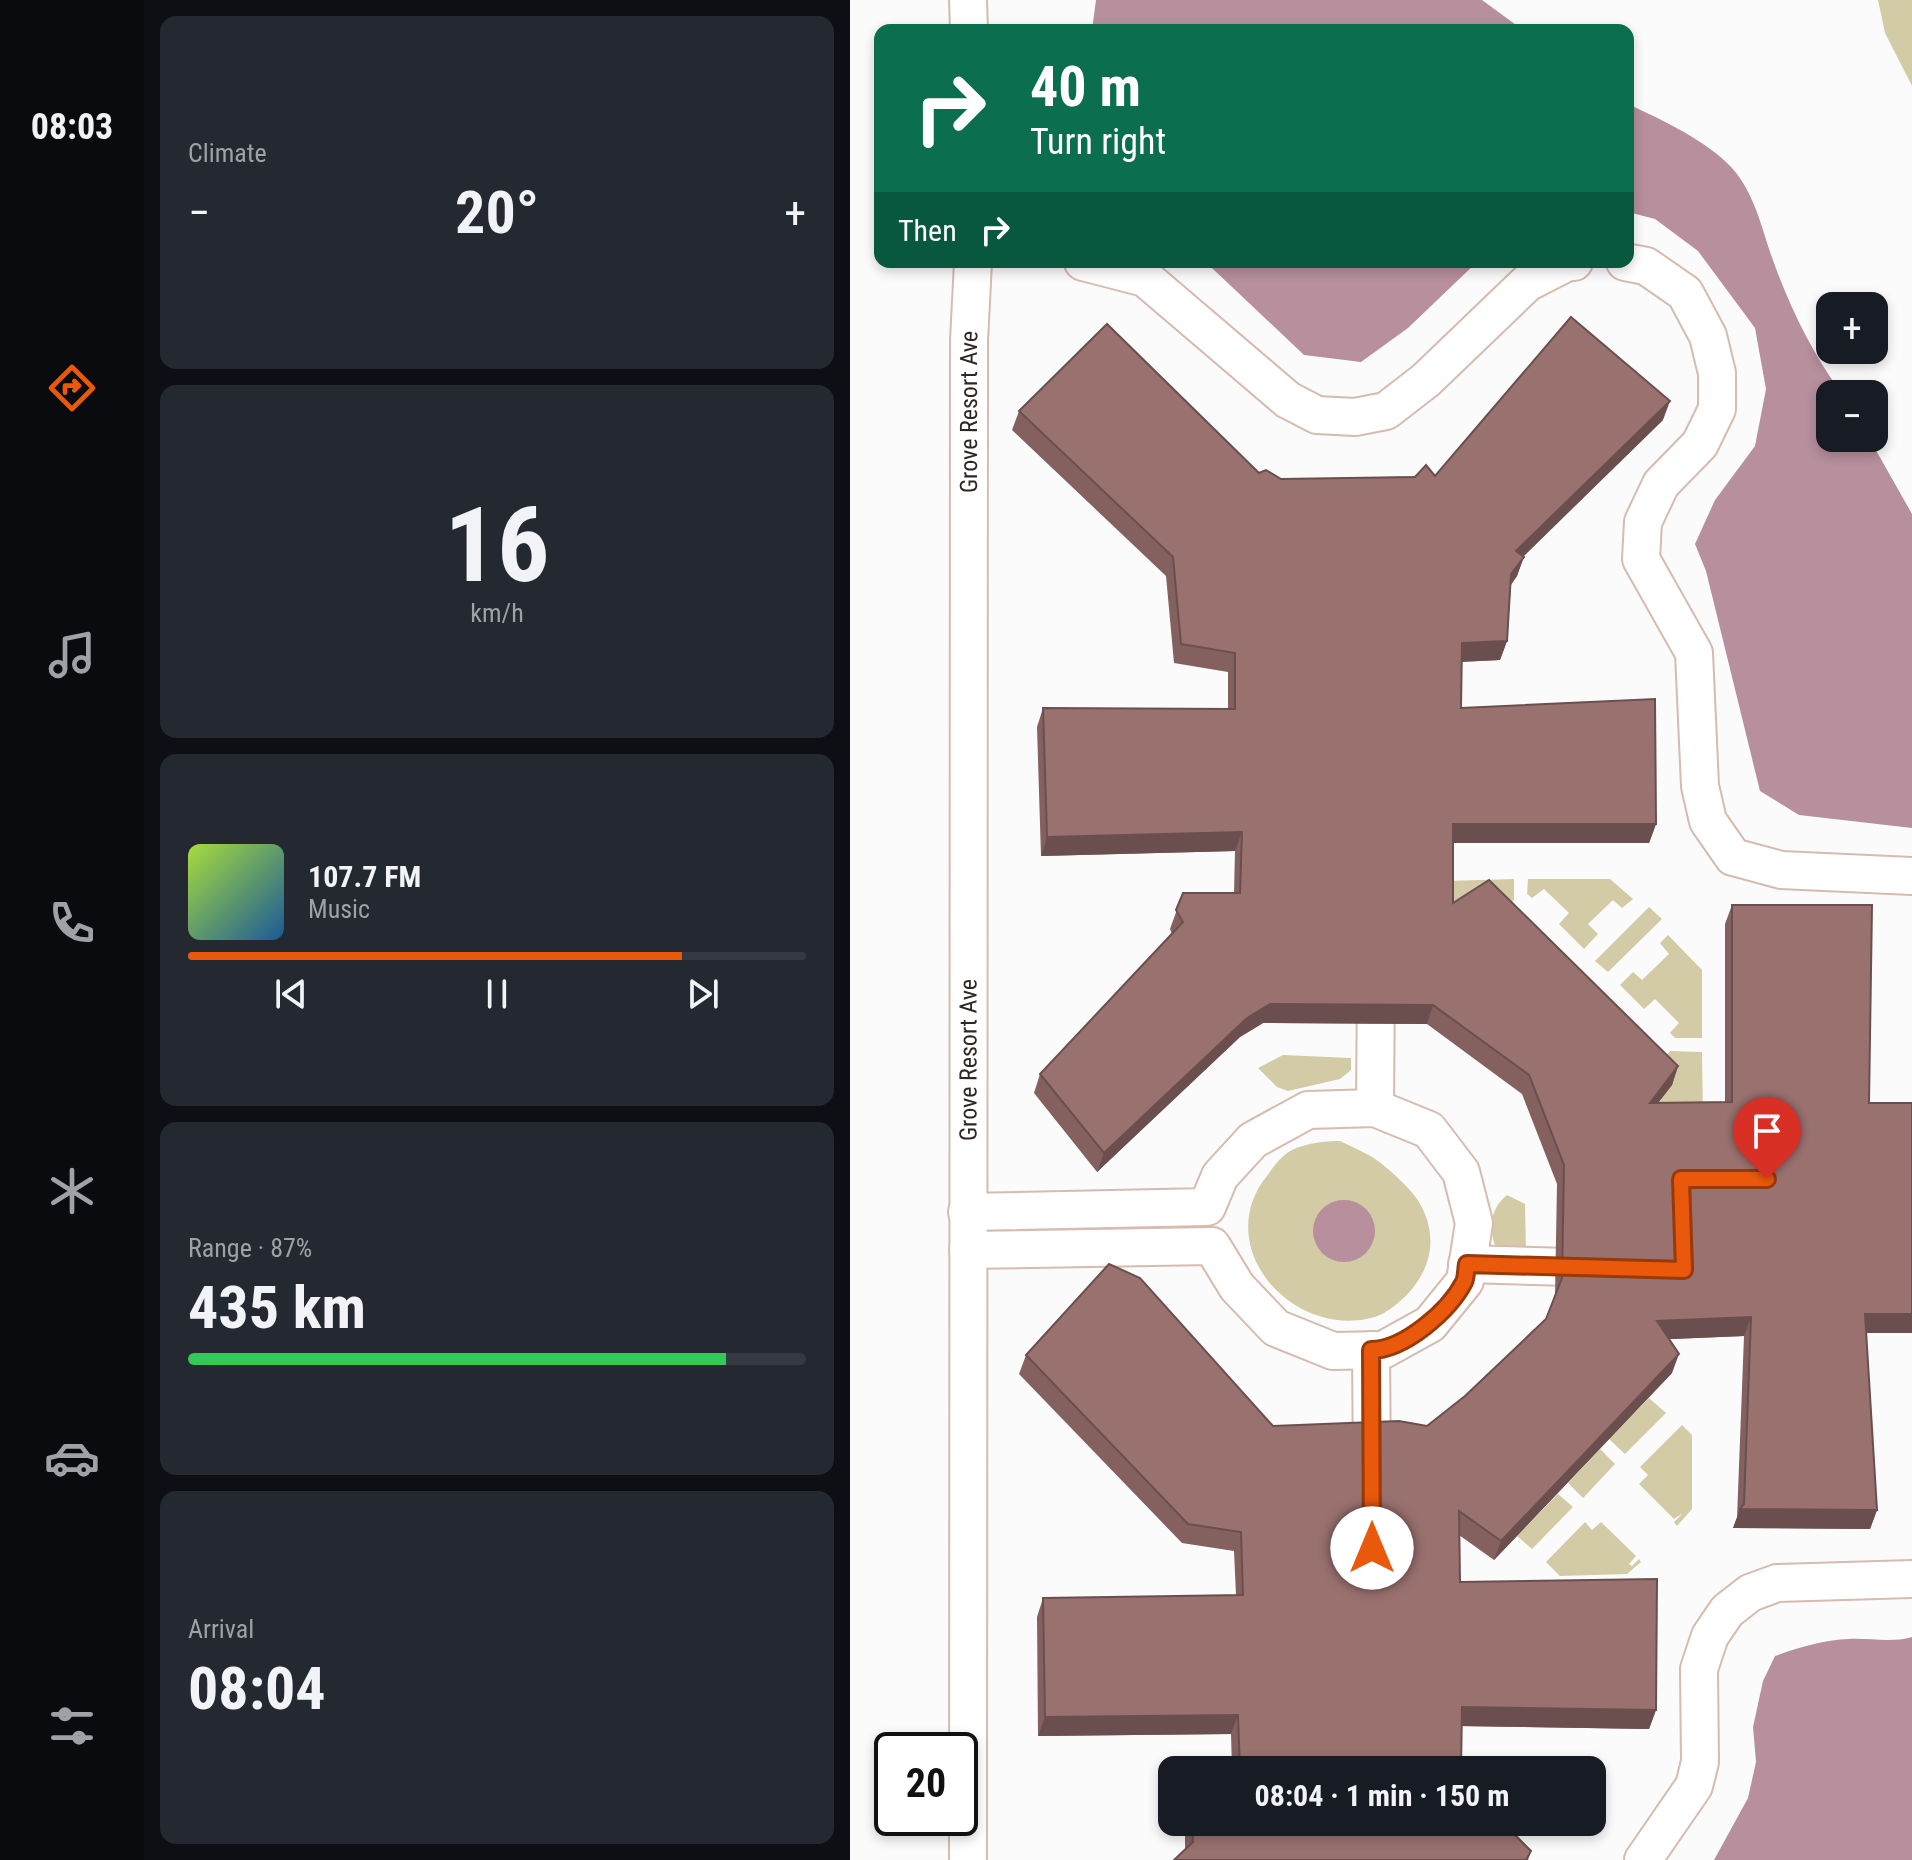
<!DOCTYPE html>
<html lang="en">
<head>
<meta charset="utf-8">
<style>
  body { margin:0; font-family:"Roboto Condensed",sans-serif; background:#242831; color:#f1f3f6; height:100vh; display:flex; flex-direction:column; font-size:30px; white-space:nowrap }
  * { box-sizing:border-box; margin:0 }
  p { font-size:26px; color:#9ea1a6 }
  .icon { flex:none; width:44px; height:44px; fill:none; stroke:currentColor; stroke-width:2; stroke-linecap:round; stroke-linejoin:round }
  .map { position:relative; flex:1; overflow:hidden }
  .panel { display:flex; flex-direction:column; gap:16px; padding:16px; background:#0d0f14; width:706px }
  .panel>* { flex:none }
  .top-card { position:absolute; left:24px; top:24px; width:760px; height:244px; border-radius:16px; box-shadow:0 4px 12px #0003; background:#0b6e4f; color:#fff; overflow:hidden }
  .controls { position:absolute; left:966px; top:292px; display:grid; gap:16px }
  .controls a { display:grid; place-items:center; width:72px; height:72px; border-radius:16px; background:#171b24; box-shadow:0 4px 12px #0003; font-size:40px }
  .speed { position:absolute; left:24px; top:1732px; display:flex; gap:16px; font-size:40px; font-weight:700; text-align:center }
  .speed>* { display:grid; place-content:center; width:104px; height:104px; border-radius:50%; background:#171b24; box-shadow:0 4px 12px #0003; line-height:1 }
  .speed .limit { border:4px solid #111; border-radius:12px; background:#fff; color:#111 }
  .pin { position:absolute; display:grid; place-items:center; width:68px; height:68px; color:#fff; margin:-82px -34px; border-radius:50% 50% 50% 0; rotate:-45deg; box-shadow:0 0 8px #0007 }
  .pin .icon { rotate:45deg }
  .me { position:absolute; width:88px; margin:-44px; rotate:0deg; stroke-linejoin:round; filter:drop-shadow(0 0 6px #0008) }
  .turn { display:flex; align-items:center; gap:28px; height:168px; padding:0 24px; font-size:36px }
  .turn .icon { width:104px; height:104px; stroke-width:2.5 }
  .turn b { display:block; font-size:56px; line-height:68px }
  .then { display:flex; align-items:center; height:76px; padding:0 24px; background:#0003; gap:16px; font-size:30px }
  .big { font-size:60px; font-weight:700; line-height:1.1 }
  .panel .tile { flex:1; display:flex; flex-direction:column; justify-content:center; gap:12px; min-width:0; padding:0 28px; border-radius:16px; background:#242831 }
  .panel .dial { align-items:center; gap:0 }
  .dial b { font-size:104px; line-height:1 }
  .song { display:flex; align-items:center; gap:24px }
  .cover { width:96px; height:96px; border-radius:12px; background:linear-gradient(135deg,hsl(80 70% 55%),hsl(210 70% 35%)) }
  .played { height:8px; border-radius:4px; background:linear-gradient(90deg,#ea580c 80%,#363941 80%) }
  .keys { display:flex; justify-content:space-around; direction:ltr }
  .heat { display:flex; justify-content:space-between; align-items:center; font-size:44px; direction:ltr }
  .charge { height:12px; border-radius:6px; background:linear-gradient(90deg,#34c759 87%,#363941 0) }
  .trip { position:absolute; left:308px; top:1756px; width:448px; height:80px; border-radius:16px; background:#171b24; box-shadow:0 4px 12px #0003; font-weight:700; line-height:80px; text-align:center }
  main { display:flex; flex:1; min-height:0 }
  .dock { display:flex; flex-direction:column; width:144px; justify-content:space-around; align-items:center; background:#090b0e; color:#9ea1a6 }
  .dock .icon { width:56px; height:56px }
  .dock .on { color:#ea580c }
  .dock b { font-size:36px; color:#f1f3f6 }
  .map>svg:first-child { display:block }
  .green { fill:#d3cba6 }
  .water { fill:#b78f9d }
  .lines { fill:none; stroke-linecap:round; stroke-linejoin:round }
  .minor-casing { stroke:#d6bbae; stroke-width:40 }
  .minor { stroke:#fff; stroke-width:36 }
  .wall { fill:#84615f }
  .shaded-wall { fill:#6b4f4e }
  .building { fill:#99716f; stroke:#6b4f4e; stroke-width:2 }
  .route-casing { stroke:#983908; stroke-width:20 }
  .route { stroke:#ea580c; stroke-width:14 }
  .labels { text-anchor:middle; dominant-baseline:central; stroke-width:6; stroke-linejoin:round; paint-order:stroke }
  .street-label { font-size:24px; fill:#312722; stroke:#fff }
</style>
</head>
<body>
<main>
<nav class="dock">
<b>08:03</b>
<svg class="icon on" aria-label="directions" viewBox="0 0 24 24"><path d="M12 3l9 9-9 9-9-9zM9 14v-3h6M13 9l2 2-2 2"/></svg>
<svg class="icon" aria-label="music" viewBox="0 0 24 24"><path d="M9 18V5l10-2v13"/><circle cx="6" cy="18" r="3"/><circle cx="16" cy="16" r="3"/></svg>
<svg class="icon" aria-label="phone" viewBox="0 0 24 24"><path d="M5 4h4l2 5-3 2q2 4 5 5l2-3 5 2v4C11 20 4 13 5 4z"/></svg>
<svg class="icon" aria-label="climate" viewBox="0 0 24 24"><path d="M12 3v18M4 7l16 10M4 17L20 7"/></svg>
<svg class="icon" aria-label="car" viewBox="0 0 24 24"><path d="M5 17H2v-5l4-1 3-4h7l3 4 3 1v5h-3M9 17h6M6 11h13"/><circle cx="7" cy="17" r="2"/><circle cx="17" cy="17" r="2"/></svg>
<svg class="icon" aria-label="filters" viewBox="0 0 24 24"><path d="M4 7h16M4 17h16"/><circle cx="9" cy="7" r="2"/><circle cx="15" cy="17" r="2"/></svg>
</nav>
<section class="panel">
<div class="tile"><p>Climate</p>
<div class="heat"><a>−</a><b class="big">20°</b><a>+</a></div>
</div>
<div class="tile dial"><b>16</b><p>km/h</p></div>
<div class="tile">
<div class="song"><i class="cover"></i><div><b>107.7 FM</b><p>Music</p></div></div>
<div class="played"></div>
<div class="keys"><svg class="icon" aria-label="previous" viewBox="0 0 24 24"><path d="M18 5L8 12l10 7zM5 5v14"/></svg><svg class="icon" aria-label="pause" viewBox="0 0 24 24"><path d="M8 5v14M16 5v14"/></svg><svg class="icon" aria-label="next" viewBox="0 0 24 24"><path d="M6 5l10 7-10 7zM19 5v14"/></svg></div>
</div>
<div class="tile"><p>Range · 87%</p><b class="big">435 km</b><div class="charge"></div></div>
<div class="tile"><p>Arrival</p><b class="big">08:04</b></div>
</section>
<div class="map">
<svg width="1062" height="1860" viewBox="0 0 1062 1860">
  <rect width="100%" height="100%" fill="#fbfbfb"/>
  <g class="green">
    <path d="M 1028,0 L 1062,0 L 1062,86 L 1035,33 Z"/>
    <path d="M 664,879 L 664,900 L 647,914 L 596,922 L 596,881 Z"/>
    <path d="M 678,879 L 760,879 L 783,899 L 772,908 L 763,900 L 738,924 L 748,934 L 734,949 L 709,924 L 719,913 L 694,889 L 682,898 L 677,894 Z"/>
    <path d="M 799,907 L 812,919 L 758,972 L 745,961 Z"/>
    <path d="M 818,935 L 852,970 L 852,1038 L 825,1038 L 820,1033 L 829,1023 L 805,999 L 794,1009 L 770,985 L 783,972 L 792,980 L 819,954 L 810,943 Z"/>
    <path d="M 820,1051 L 852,1052 L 853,1121 L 793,1122 L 805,1069 Z"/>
    <path d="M 433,1055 L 501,1058 L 501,1070 L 490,1079 L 438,1091 L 427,1087 L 408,1068 Z"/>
    <path d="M 490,1141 C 502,1147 517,1153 528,1161 C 541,1171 558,1186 567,1199 C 596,1243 575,1288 534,1313 C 522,1320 501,1322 487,1320 C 420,1312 369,1235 417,1176 C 424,1166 431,1156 442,1150 C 457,1143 474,1141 490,1141 Z"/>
    <path d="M 657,1195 L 675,1204 L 676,1251 L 646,1249 C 639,1228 639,1210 657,1195 Z"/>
    <path d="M 799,1398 L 816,1413 L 775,1454 L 759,1439 Z"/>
    <path d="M 832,1425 L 842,1435 L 842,1509 L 827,1526 L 824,1522 L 833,1513 L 824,1519 L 789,1484 L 798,1475 L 790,1467 Z"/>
    <path d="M 750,1449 L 765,1464 L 733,1498 L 718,1483 Z"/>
    <path d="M 708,1494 L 723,1507 L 682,1549 L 667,1536 Z"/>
    <path d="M 735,1522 L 742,1530 L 751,1522 L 786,1556 L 779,1564 L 782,1566 L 789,1559 L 791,1562 L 777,1574 L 710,1576 L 696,1562 Z"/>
  </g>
  <g class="water">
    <path d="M 246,0 L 632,0 L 673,30 L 242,30 Z"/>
    <path d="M 778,104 C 812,120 856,140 882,168 C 906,195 912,231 924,263 C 941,310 963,354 992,394 L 980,394 L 980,438 L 1019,438 L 1062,514 L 1062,828 L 949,815 L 910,791 L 856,571 L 845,544 L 865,500 L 905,446 L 916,389 L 905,328 L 848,251 L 805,219 L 778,212 Z"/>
    <path d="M 352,262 L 627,262 L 558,328 L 511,362 L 454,355 L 363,269 Z"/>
    <circle cx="494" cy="1231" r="31"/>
    <path d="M 1062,1637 L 1062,1860 L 864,1860 L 898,1798 L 906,1762 L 903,1727 L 913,1681 L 925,1656 C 950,1647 973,1640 999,1639 C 1020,1638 1042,1643 1062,1637 Z"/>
  </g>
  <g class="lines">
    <defs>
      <g id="minor">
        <path d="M 118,0 L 119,30"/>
        <path d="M 233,262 L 295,278 L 438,400 L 467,415 L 505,417 L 536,411 L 576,380 L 677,283 L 716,263 L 724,262"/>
        <path d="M 775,262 L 796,266 L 835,293 L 858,336 L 867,373 L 867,409 L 850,444 L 811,484 L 793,522 L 791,559 L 844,653 L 850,786 L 858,821 L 883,857 L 931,870 L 1062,876"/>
        <path d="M 525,1108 L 526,977"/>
        <path d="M 117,1212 L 357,1207 L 370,1176 L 403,1140 L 458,1110 L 525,1108 L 579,1130 L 611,1172 L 624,1223 L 615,1281 L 580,1324 L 533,1350 L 483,1351 L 426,1328 L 387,1287 L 362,1246 L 118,1250"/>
        <path d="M 617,1264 L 756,1268"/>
        <path d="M 521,1350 L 522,1472"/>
        <path id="s1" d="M 118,1860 L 119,341 L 123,262"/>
        <path d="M 793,1860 L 844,1786 L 850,1762 L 849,1669 L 860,1636 L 877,1611 L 900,1593 L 927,1583 L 1062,1579"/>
      </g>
    </defs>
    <use href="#minor" class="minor-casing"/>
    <use href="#minor" class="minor"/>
  </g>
  <g class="wall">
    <path d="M 169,411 L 431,479 L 585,476 L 813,420 L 673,557 L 667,576 L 661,585 L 657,641 L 650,660 L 611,662 L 611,708 L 806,824 L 799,843 L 603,843 L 603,903 L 828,1066 L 822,1085 L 808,1103 L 875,1102 L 875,924 L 882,905 L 1019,1103 L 1062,1333 L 1016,1333 L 1027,1510 L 1020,1529 L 883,1528 L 887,1518 L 894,1336 L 819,1339 L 822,1373 L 644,1560 L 609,1535 L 610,1582 L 806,1710 L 799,1729 L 611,1726 L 611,1770 L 382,1770 L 381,1734 L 188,1736 L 187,1617 L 193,1598 L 386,1595 L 384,1551 L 332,1543 L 169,1374 L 176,1355 L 423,1426 L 577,1426 L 615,1396 L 696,1319 L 705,1296 L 707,1184 L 672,1094 L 577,1024 L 413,1023 L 390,1037 L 247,1172 L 184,1093 L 190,1074 L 322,934 L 320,929 L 333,893 L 384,893 L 385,851 L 191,856 L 187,727 L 193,708 L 378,709 L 378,672 L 324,663 L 316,576 L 162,430 Z"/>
    <path d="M 335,1822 L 663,1822 L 663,1833 L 681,1851 L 678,1860 L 324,1860 L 335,1849 Z"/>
  </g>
  <g class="shaded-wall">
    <path d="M 820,401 L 813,420 L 659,570 L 666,551 Z"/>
    <path d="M 674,557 L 667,576 L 654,593 L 661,574 Z"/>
    <path d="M 657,641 L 650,660 L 605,662 L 612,643 Z"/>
    <path d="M 603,824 L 806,824 L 799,843 L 596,843 Z"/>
    <path d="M 392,832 L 385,851 L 191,856 L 197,837 Z"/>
    <path d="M 420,1004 L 583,1005 L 577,1024 L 413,1023 L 390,1037 L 247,1172 L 254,1153 L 397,1018 Z"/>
    <path d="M 828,1066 L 822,1085 L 793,1122 L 800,1103 Z"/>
    <path d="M 1015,1314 L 1062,1314 L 1062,1333 L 1008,1333 Z"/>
    <path d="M 901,1317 L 894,1336 L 800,1340 L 807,1321 Z"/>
    <path d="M 829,1354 L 822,1373 L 644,1560 L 651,1541 Z"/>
    <path d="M 890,1509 L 1027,1510 L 1020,1529 L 883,1528 Z"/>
    <path d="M 612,1707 L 806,1710 L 799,1729 L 605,1726 Z"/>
    <path d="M 388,1715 L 381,1734 L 188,1736 L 195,1717 Z"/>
  </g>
  <g class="building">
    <path d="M 721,317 L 820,401 L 666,551 L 674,557 L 661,574 L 657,641 L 612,643 L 611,708 L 805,699 L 806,824 L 603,824 L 603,903 L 639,880 L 828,1066 L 800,1103 L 882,1102 L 882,905 L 1022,905 L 1019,1103 L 1062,1103 L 1062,1314 L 1015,1314 L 1027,1510 L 890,1509 L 894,1504 L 901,1317 L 807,1321 L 829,1354 L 651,1541 L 609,1511 L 610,1582 L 807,1579 L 806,1710 L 612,1707 L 611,1770 L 390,1770 L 388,1715 L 195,1717 L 193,1598 L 393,1595 L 391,1532 L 338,1524 L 176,1355 L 259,1264 L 290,1278 L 423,1426 L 549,1421 L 577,1426 L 615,1396 L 696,1319 L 712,1278 L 714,1165 L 679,1075 L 583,1005 L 420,1004 L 397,1018 L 254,1153 L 190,1074 L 333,922 L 326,910 L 333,893 L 390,893 L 392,832 L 197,837 L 193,708 L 385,709 L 385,653 L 331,644 L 323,557 L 169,411 L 257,324 L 409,473 L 416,470 L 431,479 L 565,477 L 576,465 L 585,476 Z"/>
    <path d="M 342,1822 L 663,1822 L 663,1833 L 681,1851 L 676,1860 L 324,1860 L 343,1842 Z"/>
  </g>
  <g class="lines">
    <defs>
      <path id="route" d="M 522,1548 L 521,1350 C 554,1350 599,1311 614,1282 C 616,1278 616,1270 617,1264 L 834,1270 L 831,1179 L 917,1179"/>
    </defs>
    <use href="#route" class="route-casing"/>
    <use href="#route" class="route"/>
  </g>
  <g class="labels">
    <g class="street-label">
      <text stroke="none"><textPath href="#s1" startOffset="1448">Grove Resort Ave</textPath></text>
      <text stroke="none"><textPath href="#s1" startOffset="800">Grove Resort Ave</textPath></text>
    </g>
  </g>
</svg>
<div class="controls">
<a>+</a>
<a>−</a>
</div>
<div class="speed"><div class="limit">20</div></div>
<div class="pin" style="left:917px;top:1179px;background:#d93025"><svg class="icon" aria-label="arrive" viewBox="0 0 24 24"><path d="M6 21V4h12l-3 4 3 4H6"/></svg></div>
<svg class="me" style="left:522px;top:1548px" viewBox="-20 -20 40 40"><circle r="19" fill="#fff"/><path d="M0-13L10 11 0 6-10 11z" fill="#ea580c"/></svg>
<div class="trip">08:04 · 1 min · 150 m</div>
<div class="top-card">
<div class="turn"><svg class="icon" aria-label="right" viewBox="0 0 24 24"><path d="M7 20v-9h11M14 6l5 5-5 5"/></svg><div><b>40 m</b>Turn right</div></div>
<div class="then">Then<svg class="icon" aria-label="right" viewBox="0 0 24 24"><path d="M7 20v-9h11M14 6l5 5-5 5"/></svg></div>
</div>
</div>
</main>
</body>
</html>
